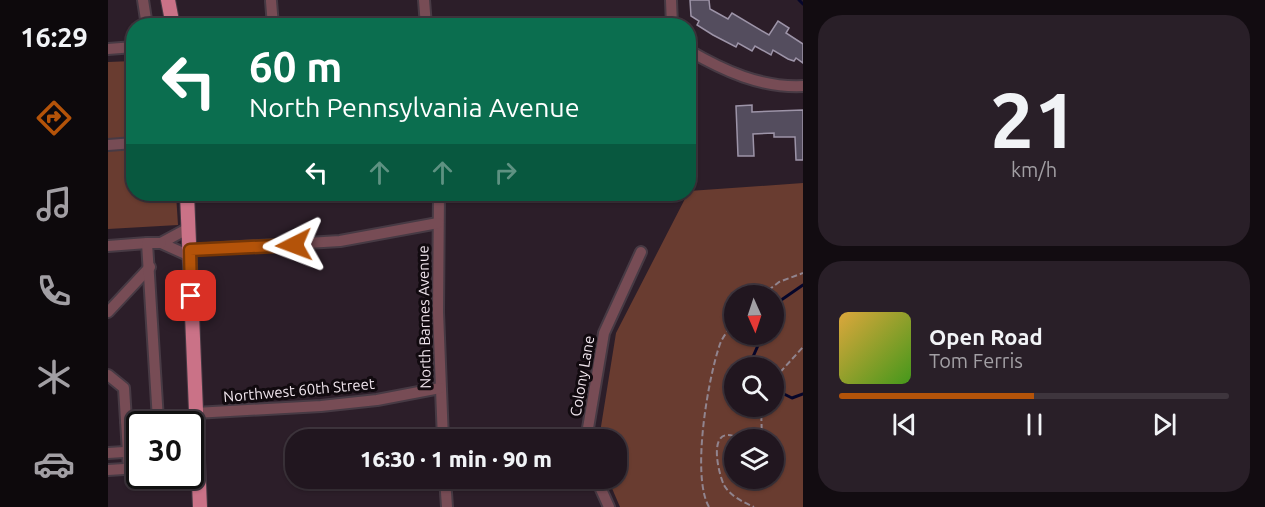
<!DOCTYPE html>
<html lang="en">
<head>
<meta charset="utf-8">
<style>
  body { margin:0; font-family:Ubuntu,sans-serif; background:#291f28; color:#f1f3f6; height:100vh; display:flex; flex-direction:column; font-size:22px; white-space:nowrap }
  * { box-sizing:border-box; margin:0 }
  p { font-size:20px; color:#a29fa4 }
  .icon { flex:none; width:33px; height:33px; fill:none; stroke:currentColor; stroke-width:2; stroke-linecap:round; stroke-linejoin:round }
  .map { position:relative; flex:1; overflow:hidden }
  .sheet { display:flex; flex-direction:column; gap:15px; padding:15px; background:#120c11; width:462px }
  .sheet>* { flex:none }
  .hud { position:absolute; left:18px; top:18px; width:570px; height:183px; border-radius:24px; box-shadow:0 2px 4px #0004,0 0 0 2px #3e353d; background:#0b6e4f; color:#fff; overflow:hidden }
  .needle { width:39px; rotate:177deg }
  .buttons { position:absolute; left:616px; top:285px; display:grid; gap:12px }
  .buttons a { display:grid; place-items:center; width:60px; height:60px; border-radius:50%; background:#21161f; box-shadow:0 2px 4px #0004,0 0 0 2px #3e353d; font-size:30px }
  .speed { position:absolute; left:18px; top:411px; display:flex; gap:12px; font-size:30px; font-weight:700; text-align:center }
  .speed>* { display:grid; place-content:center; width:78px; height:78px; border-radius:50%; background:#21161f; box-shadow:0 2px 4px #0004,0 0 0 2px #3e353d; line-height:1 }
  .speed .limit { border:3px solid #111; border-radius:9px; background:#fff; color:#111 }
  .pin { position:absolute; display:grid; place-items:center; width:51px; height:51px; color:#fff; margin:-26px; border-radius:12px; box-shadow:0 3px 9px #0006 }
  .me { position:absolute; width:66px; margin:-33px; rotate:267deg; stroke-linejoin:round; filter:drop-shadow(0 0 4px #0008) }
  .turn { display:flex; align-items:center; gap:21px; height:126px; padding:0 24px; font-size:27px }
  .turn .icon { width:78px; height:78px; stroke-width:2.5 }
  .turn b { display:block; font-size:42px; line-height:51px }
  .lanes { display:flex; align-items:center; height:57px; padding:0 24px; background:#0003; justify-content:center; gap:30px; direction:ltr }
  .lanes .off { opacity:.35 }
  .sheet .widget { flex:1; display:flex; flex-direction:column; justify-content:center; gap:9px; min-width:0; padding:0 21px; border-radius:24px; background:#291f28 }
  .sheet .dial { align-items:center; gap:0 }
  .dial b { font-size:78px; line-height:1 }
  .song { display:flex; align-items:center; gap:18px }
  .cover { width:72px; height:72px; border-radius:9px; background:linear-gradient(135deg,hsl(40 70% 55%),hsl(100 70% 35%)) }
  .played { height:6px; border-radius:3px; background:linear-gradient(90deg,#b45309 50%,#3e353d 50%) }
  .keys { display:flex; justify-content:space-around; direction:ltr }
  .trip { position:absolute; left:177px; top:429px; width:342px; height:60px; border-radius:24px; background:#21161f; box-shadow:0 2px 4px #0004,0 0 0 2px #3e353d; font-weight:800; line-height:60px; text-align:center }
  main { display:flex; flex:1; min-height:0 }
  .tab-bar { display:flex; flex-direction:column; width:108px; justify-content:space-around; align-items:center; background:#0d090c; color:#a29fa4 }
  .tab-bar .icon { width:42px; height:42px }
  .tab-bar .active { color:#b45309 }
  .tab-bar b { font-size:27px; color:#f1f3f6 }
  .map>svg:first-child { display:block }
  .green { fill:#693c30; fill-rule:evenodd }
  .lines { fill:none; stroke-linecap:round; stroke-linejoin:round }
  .stream { stroke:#06062a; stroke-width:3 }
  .building { fill:#544d5e; stroke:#9d94a8; stroke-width:1.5 }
  .minor-casing { stroke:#473a44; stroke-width:14 }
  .major-casing { stroke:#473a44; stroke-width:16 }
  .path { stroke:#91848e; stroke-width:2; stroke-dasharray:6 3; stroke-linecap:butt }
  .minor { stroke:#774c55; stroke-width:10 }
  .major { stroke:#ca7287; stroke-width:14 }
  .route-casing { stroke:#753606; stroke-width:15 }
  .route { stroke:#b45309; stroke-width:10 }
  .labels { text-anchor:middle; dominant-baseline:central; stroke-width:6; stroke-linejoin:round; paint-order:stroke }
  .street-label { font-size:15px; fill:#f0e5ed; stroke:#110a0f }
</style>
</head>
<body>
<main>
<nav class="tab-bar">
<b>16:29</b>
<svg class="icon active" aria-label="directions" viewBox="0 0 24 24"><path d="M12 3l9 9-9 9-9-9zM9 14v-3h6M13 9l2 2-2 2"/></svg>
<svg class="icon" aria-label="music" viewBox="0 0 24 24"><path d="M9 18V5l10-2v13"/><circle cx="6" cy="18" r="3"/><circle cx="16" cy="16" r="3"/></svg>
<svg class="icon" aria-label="phone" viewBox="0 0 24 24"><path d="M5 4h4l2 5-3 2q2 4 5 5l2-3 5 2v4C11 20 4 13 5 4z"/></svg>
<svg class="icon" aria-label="climate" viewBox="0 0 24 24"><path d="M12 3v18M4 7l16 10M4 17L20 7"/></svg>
<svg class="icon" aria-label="car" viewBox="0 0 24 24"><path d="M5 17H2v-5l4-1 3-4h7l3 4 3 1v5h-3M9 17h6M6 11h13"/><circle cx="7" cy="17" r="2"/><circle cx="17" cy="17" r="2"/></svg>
</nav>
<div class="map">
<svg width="695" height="507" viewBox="0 0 695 507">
  <rect width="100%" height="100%" fill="#2c1e29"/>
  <g class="green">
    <path d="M 25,61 L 26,194 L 68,194 L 70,225 L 0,229 L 0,62 Z"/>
    <path d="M 695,183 L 695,507 L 512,507 L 500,479 L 508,478 L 508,440 L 491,439 L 508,333 L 581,191 ZM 627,296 L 666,296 L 666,334 L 627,334 ZM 627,368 L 666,368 L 666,406 L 627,406 ZM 627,440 L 666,440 L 666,478 L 627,478 Z"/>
  </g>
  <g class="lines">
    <g class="stream">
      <path d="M 691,0 L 695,4"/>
      <path d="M 666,305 L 695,285"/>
      <path d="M 649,368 L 644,359 L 655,334"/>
      <path d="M 666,389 L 684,398 L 695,394"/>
    </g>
  </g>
  <g class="building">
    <path d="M 582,0 L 601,0 L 602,9 L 620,19 L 624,13 L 661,35 L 670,21 L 681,28 L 678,33 L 695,44 L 695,63 L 688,58 L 686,61 L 680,59 L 665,50 L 663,55 L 647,46 L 644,51 L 630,43 L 628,47 L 605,35 L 589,25 L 591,21 L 583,16 Z"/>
    <path d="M 644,105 L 644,112 L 695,110 L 695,160 L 688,160 L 687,137 L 666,137 L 666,133 L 645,134 L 646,156 L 630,156 L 628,106 Z"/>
  </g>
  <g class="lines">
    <defs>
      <g id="minor">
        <path d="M 35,0 L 39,26"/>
        <path d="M 316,0 L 318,26"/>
        <path d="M 563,0 L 564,26"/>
        <path d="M 163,1 L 165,26"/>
        <path d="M 0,49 L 26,47"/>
        <path d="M 580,50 C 616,71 653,88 695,86"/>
        <path d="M 0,145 L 26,143"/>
        <path d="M 331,194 L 330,312 L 335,440"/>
        <path d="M 81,228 L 53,243 L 82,256"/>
        <path d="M 0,246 L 39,243"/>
        <path d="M 82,250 L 232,241 L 330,223"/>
        <path d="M 0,312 L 42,267"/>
        <path d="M 0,375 L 16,388 L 21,469"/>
        <path d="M 87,413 L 213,406 L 269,400 L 332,388"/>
        <path d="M 18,421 L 50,420 L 39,243 L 53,243"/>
        <path d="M 478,440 L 496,333 L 533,252"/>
        <path d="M 0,453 L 32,451"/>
        <path d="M 0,470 L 32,468"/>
        <path d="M 337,478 L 339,507"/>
        <path d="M 488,478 L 501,507"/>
      </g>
      <g id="major">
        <path d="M 60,0 L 65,26"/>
        <path d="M 79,194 L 92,507"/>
      </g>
    </defs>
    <use href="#minor" class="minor-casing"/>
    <use href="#major" class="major-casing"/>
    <g class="path">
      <path d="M 653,296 L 671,282 L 695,273"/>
      <path d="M 666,379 L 695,347"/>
      <path d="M 653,406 L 654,440"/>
      <path d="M 634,440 C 630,438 625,435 620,435 C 601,435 611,475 616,485 C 622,496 635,502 646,507"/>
      <path d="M 601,507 C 583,476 600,378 612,344 C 615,336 622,328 627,321"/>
    </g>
    <use href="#minor" class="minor"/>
    <use href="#major" class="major"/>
  </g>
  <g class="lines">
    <defs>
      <path id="route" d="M 83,296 L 82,250 L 186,245"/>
    </defs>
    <use href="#route" class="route-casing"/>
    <use href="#route" class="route"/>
  </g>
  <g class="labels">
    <g class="street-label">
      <text transform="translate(316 317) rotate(-91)">North Barnes Avenue</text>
      <text transform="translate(474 376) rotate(-80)">Colony Lane</text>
      <text transform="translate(191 390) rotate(-5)">Northwest 60th Street</text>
    </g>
  </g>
</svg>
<div class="buttons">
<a><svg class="needle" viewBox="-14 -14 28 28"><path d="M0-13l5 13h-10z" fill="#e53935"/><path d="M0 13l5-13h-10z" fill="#a29fa4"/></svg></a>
<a><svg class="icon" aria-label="search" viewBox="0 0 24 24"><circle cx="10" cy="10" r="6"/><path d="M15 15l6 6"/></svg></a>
<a><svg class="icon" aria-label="layers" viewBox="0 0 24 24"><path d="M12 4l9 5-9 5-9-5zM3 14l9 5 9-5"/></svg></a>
</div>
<div class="speed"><div class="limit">30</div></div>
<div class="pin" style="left:83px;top:296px;background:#d93025"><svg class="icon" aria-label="arrive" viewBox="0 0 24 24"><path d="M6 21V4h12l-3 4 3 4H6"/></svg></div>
<svg class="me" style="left:186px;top:245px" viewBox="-20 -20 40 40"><path d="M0-17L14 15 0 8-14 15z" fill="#b45309" stroke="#fff" stroke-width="4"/></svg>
<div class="trip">16:30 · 1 min · 90 m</div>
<div class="hud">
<div class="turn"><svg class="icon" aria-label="left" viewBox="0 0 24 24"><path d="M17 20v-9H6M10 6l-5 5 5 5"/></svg><div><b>60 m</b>North Pennsylvania Avenue</div></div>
<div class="lanes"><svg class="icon" aria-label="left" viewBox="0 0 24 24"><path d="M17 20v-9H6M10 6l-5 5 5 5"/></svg><svg class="icon off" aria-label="ahead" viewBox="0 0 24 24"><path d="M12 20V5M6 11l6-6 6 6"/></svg><svg class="icon off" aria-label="ahead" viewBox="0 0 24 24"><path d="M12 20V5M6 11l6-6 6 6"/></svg><svg class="icon off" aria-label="right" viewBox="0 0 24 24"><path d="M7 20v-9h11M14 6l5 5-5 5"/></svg></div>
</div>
</div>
<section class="sheet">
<div class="widget dial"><b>21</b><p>km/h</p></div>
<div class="widget">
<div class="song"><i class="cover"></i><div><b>Open Road</b><p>Tom Ferris</p></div></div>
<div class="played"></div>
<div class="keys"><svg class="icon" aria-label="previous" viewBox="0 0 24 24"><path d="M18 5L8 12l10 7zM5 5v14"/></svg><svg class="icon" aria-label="pause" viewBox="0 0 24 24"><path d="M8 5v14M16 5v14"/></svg><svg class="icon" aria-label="next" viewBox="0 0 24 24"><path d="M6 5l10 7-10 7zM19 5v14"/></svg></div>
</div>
</section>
</main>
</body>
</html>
